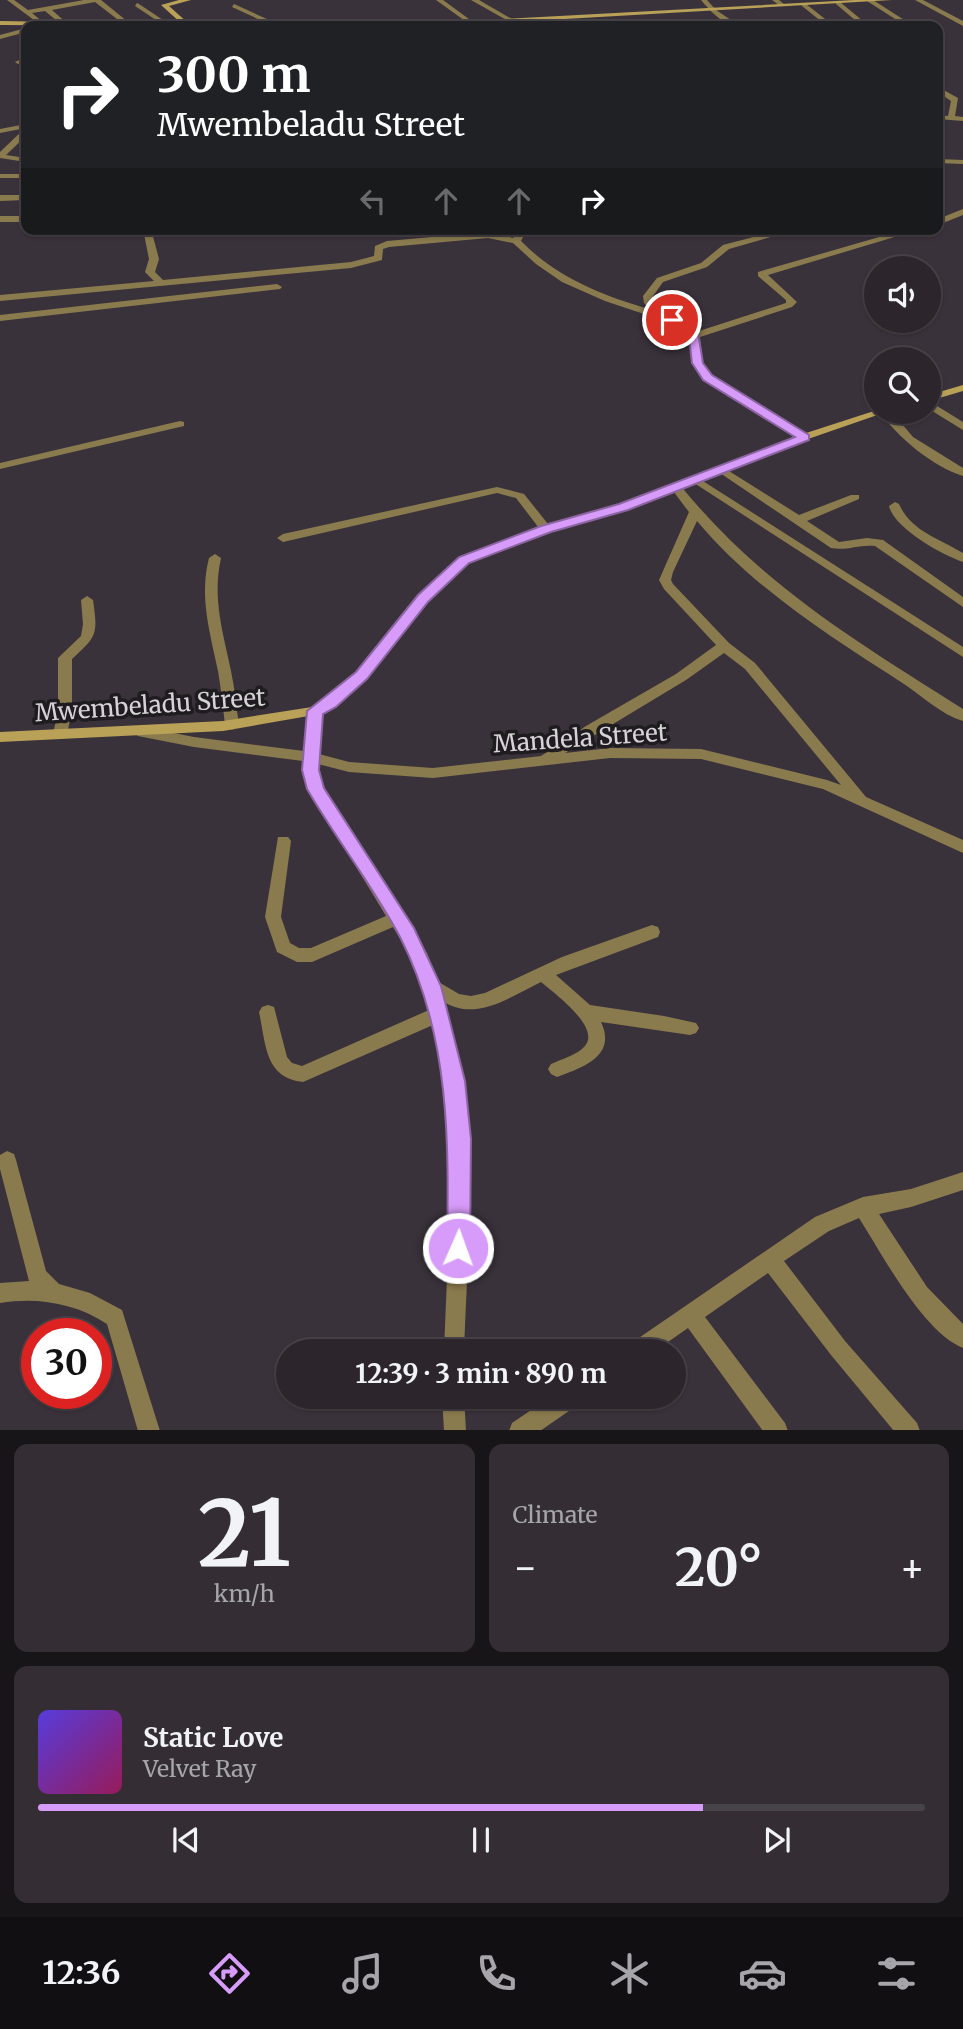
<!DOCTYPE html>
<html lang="en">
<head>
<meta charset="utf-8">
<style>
  body { margin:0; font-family:Merriweather,serif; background:#342e34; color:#f1f3f6; height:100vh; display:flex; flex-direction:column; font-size:26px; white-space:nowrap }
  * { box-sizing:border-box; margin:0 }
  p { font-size:23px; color:#a6a5a9 }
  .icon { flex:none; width:38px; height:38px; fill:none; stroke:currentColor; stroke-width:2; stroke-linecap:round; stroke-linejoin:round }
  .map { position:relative; height:1430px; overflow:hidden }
  .details { display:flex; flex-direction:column; gap:14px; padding:14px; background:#181518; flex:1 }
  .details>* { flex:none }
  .banner { position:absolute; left:21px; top:21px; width:922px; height:214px; border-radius:14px; box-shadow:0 2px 5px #0004,0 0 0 2px #484348; background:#202124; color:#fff; overflow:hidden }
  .tools { position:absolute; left:864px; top:256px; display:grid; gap:14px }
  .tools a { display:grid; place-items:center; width:77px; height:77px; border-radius:50%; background:#2c262c; box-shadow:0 2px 5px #0004,0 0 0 2px #484348; font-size:35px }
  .speed { position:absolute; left:21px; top:1318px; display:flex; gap:14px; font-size:35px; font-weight:700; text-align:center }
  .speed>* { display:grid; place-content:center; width:91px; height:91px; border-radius:50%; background:#2c262c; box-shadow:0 2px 5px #0004,0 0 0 2px #484348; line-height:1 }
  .speed .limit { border:10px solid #d22; background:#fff; color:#111 }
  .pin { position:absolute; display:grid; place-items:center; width:60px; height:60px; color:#fff; margin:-30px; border:4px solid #fff; border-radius:50%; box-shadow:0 2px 7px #0007 }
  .me { position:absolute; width:77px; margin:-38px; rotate:2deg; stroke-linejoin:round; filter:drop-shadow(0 0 5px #0008) }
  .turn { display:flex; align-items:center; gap:24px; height:147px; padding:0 21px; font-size:32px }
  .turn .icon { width:91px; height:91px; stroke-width:2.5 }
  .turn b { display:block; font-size:49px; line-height:60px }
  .lanes { display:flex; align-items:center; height:66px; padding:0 21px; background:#0003; justify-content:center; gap:35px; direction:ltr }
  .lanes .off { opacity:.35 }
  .big { font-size:52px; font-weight:700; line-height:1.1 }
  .details .widget { flex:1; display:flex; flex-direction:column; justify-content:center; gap:10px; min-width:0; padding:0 24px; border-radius:14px; background:#342e34 }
  .details .dial { align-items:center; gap:0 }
  .dial b { font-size:91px; line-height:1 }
  .song { display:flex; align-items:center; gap:21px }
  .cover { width:84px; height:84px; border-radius:10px; background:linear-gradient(135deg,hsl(250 70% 55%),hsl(330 70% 35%)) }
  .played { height:7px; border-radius:4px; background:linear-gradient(90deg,#d79bf9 75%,#484348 75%) }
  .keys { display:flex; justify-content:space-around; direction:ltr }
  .heat { display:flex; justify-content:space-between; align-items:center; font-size:38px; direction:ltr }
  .details .tiles { flex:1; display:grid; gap:14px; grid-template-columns:1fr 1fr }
  .widget:last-child { grid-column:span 2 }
  .trip { position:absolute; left:276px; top:1339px; width:410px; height:70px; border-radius:35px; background:#2c262c; box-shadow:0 2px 5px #0004,0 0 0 2px #484348; font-weight:700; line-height:70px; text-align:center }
  .menu { display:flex; height:112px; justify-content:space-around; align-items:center; background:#120f12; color:#a6a5a9 }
  .menu .icon { width:49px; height:49px }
  .menu .active { color:#d79bf9 }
  .menu b { font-size:32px; color:#f1f3f6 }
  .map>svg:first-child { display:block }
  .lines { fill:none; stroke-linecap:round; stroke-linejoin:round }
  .street { fill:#8a7b4e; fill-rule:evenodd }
  .secondary { fill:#b9a157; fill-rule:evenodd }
  .route { fill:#d79bf9; stroke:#8c65a2; stroke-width:2 }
  .labels { text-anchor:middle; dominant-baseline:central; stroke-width:7; stroke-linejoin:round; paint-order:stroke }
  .street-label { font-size:24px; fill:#d6d2d7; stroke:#1f1c1f }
</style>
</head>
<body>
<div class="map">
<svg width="963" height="1431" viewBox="0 0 963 1431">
  <rect width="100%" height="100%" fill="#3a323b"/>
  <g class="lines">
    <g class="street">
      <path d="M 7,0 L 14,0 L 28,10 L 84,0 L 101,0 L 133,26 L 126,26 L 95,2 L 52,10 L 70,26 L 63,26 L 45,11 L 32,13 L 44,23 L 42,26 Z"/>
      <path d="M 436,0 L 443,0 L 473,22 L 468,23 Z"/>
      <path d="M 471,0 L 479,0 L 524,26 L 517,26 Z"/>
      <path d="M 701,0 L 707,0 L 716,10 L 740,26 C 725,27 710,11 701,0 Z"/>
      <path d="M 772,0 L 779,0 L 785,5 L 780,6 Z"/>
      <path d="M 873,0 L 912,25 L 913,26 L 906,26 L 867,1 Z"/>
      <path d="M 915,0 L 923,0 L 963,21 L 963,26 Z"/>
      <path d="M 836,2 L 840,2 L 869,26 L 862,26 L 836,4 Z"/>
      <path d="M 137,3 L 139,4 L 172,26 L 165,26 L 135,6 Z"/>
      <path d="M 234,4 L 280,25 L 281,26 L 273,26 L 232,7 Z"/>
      <path d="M 802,4 L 806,4 L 834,26 L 827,26 L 802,6 Z"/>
      <path d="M 26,28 L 26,32 L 0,39 L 0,35 Z"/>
      <path d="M 26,57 L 26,61 L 18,64 L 15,62 Z"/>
      <path d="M 938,87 L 958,98 L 955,116 L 963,117 L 963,121 L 938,119 L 938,115 L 948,116 L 951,101 L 938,92 Z"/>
      <path d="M 26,124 L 26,128 L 0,133 L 0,129 Z"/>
      <path d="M 23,130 L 26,130 L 26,136 L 6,155 L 26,158 L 26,162 L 0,158 L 0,152 Z"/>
      <path d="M 938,159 L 963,160 L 963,164 L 938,163 Z"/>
      <rect x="0" y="174" width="26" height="4"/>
      <path d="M 0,195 L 26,195 L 26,200 L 0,201 Z"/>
      <path d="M 963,209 L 963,215 L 938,225 L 938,219 Z"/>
      <rect x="0" y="216" width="26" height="6"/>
      <path d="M 143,229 L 151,229 L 159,259 L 155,272 L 163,280 L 351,262 L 374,256 L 375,246 L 387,241 L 488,232 L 513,238 L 518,229 L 527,229 L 521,241 C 556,277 601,295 649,309 L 644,303 L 643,296 L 657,278 L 701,263 L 723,245 L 784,229 L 799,229 L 729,249 L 707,267 L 663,282 L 653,296 C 656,316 683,320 696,332 L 786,303 L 786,300 L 758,276 L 758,272 L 907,229 L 921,229 L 768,275 L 797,302 L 792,307 L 700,337 L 703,363 L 708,372 L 808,435 L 808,439 L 804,440 L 700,376 L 693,363 L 691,339 L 668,322 L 605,301 L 562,282 L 536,264 L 513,243 L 488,238 L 389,247 L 383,249 L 382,260 L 351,268 L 0,301 L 0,295 L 154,281 L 145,272 L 149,259 Z"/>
      <path d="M 277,284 L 282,287 L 280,289 L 0,321 L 0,315 Z"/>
      <path d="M 929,401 L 963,422 L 963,430 L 929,409 Z"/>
      <path d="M 880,411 L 891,411 L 913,437 L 963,468 L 963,476 C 934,467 896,437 880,411 Z"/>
      <path d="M 180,421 L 184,422 L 184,426 L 0,469 L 0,463 Z"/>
      <path d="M 721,466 L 799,515 L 851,495 L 859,495 L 859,499 L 807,521 L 839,542 L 867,538 L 883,540 L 963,597 L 963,607 L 875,546 C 859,544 847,551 831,548 L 717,471 L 717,467 Z"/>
      <path d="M 695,476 L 963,647 L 963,657 L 691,481 L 691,477 Z"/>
      <path d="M 676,484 L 680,485 C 760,584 857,642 963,709 L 963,721 C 942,715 922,696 904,684 C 831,637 753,588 697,521 L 673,572 L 671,580 L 673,584 L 729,643 L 755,663 L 866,797 L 963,840 L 963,853 L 823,789 L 701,759 L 610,758 L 433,778 L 349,772 L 318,764 L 323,788 L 427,953 L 437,981 L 459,994 L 471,996 L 485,993 L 562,957 L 652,925 L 658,927 L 660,932 L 658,937 L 556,975 L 590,1005 L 664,1016 L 696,1023 L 699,1028 L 696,1033 L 690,1035 L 601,1022 C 617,1056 583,1067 557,1077 L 551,1074 L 548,1069 L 551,1064 C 562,1059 577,1055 585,1046 C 601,1027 554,993 541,982 C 512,996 476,1022 444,1002 C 481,1113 468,1236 464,1351 L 444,1351 C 448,1242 457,1133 433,1025 L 303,1082 C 264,1078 266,1043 259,1012 L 262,1007 L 268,1005 L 274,1007 L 287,1057 L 292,1063 L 302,1066 L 429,1010 L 413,960 L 393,927 L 312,962 L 297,962 L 277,952 L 265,917 L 278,837 L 288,837 L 291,841 L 281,917 L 290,943 L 299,948 L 311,948 L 386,916 L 309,789 L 303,770 L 303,761 L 194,747 L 138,736 L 131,731 L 138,726 L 194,737 L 304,751 L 308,711 L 315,706 L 322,711 L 319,754 L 349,762 L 433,768 L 541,756 L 586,726 L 676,674 L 716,645 L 664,589 L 659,580 L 689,512 L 670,487 ZM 724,653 L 745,669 L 841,785 L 827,780 L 701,749 L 610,748 L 565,753 L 686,680 Z"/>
      <path d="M 497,487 L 524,494 L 552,529 L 550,532 L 542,532 L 516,498 L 497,493 L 283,542 L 277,538 L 283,534 Z"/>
      <path d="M 895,502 L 899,504 C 911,531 938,538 963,553 L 963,562 C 942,555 894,528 889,506 Z"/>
      <path d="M 215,554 L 221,558 C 212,598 223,632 231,671 C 235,689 236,707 239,725 L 232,730 L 225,725 C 223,707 221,689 218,671 C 210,632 199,597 209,558 Z"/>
      <path d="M 87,596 L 93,600 C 98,635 97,636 72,659 L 72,711 L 67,734 L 60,739 L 53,734 L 58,711 L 58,658 L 81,636 L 83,624 L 81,600 Z"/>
      <path d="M 7,1151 L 14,1154 L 16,1160 L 46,1271 L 59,1284 L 90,1293 L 122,1310 L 160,1431 L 138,1431 L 107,1324 C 75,1303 37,1297 0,1303 L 0,1283 L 29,1281 L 0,1169 L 0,1155 Z"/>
      <path d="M 963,1172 L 963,1190 L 911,1207 L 879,1214 L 927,1287 L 963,1324 L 963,1348 C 923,1332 882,1254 859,1218 L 829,1231 L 784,1261 L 845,1341 L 917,1423 L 920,1431 L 894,1431 L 831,1355 L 768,1273 L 705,1317 L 785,1423 L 788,1431 L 763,1431 L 688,1328 L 655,1351 L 627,1351 L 630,1344 L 815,1217 L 863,1197 L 911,1189 Z"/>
      <path d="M 442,1396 L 464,1396 L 466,1431 L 444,1431 Z"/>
      <path d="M 552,1396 L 581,1396 L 579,1404 L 540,1431 L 509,1431 L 512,1423 Z"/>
    </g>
    <g class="secondary">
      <path d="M 179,0 L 191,0 L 169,6 L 189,24 L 202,26 L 0,25 L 0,21 L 182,24 L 161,5 Z"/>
      <path d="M 854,0 L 892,0 L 444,26 L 295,26 L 298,24 L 431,23 Z"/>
      <path d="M 963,385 L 963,391 L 929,401 L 929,395 Z"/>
      <path d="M 877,410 L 889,411 L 808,439 L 627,509 L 550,532 L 468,563 L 428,602 L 366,678 L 335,706 L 320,714 L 223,731 L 0,742 L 0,732 L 223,721 L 312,707 L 325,700 L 356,672 L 418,596 L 460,557 L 542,526 L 619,505 L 800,435 Z"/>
    </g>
  </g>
  <path class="route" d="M 668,318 L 676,318 L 698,333 L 703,363 L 712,375 L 809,435 L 809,440 L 628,510 L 551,532 L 469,563 L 428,602 L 367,679 L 336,707 L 323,714 L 319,770 L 324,788 L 414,928 L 441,986 L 465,1081 L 471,1139 L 470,1248 L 466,1256 L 458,1259 L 451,1256 L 447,1248 C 449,1142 450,1035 400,937 C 373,886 336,839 307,789 L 302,770 L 307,711 L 356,672 L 418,595 L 459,557 L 541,526 L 619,504 L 795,437 L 703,380 L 692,363 L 689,337 L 668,322 Z"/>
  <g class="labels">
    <g class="street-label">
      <text transform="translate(150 705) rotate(-4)">Mwembeladu Street</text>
      <text transform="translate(580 738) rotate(-4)">Mandela Street</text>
    </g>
  </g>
</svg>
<div class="tools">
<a><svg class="icon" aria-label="sound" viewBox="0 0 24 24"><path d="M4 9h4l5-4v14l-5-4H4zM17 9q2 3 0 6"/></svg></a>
<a><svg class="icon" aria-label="search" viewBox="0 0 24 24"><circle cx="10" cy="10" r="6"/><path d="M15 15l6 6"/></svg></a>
</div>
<div class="speed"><div class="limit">30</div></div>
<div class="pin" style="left:672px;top:320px;background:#d93025"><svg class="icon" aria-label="arrive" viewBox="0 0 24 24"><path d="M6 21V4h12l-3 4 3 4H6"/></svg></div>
<svg class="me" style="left:458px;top:1248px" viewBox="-20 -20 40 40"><circle r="17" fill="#d79bf9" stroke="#fff" stroke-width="3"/><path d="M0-11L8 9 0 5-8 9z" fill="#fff"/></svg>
<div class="trip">12:39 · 3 min · 890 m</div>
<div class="banner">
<div class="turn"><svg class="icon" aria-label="right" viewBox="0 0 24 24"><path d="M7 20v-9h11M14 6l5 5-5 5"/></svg><div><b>300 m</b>Mwembeladu Street</div></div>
<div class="lanes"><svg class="icon off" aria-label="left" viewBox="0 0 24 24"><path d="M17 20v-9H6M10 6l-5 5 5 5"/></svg><svg class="icon off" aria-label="ahead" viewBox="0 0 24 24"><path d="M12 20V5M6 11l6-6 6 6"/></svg><svg class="icon off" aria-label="ahead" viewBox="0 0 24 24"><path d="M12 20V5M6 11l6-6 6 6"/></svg><svg class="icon" aria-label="right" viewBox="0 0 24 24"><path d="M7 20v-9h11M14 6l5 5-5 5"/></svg></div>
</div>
</div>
<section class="details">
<div class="tiles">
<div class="widget dial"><b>21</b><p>km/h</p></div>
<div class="widget"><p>Climate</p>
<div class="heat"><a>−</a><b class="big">20°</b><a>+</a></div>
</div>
<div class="widget">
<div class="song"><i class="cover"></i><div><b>Static Love</b><p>Velvet Ray</p></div></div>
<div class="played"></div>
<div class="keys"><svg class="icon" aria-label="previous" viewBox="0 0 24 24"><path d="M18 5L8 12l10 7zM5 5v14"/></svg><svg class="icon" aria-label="pause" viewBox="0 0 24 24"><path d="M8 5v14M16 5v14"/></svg><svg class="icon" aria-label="next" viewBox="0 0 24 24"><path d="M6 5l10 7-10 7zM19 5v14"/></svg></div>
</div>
</div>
</section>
<nav class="menu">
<b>12:36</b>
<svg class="icon active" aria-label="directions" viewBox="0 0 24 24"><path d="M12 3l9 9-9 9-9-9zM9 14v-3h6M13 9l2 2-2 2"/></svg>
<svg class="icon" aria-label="music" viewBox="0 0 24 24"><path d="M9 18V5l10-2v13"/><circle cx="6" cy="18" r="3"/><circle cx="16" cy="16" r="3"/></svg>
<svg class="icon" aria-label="phone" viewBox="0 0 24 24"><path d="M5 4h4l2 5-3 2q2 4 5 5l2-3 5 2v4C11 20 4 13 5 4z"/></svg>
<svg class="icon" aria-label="climate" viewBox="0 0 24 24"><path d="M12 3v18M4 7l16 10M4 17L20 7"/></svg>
<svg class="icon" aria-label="car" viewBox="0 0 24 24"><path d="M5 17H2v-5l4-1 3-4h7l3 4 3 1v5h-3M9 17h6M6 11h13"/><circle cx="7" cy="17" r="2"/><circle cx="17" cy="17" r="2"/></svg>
<svg class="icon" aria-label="filters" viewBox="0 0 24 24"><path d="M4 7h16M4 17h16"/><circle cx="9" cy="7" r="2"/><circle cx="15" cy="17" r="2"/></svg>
</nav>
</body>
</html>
